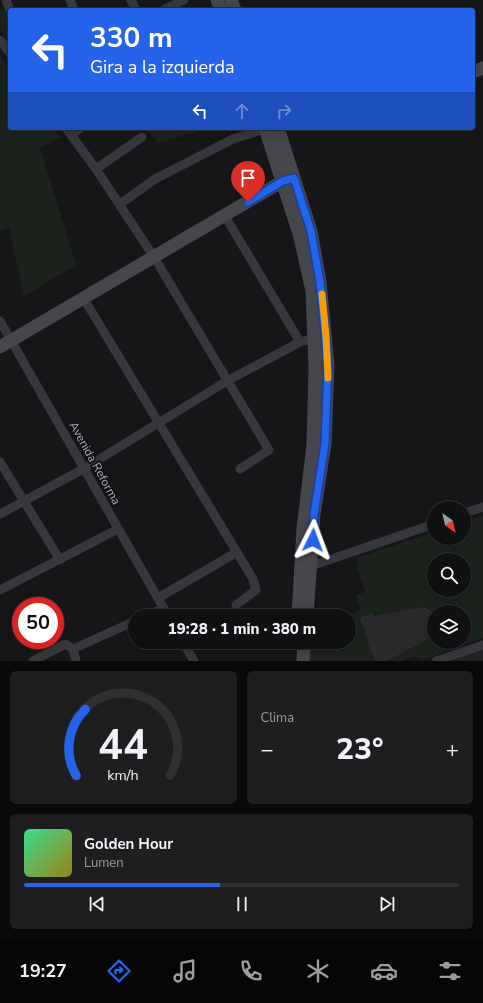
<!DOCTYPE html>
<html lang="es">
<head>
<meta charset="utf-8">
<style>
  body { margin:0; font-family:"Nunito Sans",sans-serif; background:#1e1e20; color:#f1f3f6; height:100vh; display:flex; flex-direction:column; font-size:15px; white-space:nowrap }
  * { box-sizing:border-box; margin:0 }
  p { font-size:13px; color:#9c9d9f }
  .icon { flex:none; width:22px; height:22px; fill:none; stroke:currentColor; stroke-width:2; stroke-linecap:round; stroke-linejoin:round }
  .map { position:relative; height:661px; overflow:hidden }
  .sheet { display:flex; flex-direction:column; gap:10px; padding:10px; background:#09090a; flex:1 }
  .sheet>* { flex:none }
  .guide { position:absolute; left:8px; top:8px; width:467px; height:122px; border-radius:4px; box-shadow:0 2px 10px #0003,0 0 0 1px #303032; background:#2563eb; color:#fff; overflow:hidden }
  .needle { width:26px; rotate:146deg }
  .fabs { position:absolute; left:427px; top:501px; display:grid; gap:8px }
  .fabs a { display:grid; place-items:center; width:44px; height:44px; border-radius:50%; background:#101012; box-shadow:0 2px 10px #0003,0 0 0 1px #303032; font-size:20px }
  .speed { position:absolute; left:12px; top:597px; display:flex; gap:8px; font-size:20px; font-weight:700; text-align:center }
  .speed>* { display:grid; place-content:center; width:52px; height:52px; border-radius:50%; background:#101012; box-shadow:0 2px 10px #0003,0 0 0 1px #303032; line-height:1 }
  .speed .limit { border:6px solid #d22; background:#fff; color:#111 }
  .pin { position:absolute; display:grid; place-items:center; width:34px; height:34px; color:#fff; margin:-41px -17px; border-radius:50% 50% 50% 0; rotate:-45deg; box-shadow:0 0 4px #0007 }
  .pin .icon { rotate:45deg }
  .me { position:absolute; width:44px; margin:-22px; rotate:3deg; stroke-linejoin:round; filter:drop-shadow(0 0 3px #0008) }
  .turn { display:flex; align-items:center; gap:14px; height:84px; padding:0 16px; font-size:18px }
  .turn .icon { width:52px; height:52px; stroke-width:2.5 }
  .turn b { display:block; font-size:28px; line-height:34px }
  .lanes { display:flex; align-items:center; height:38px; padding:0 16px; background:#0003; justify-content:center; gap:20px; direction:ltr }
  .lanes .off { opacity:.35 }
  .big { font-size:30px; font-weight:800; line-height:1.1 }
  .sheet .tile { flex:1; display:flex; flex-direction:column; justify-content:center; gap:6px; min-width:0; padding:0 14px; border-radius:6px; background:#1e1e20 }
  .sheet .dial { align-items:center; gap:0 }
  .dial svg { height:104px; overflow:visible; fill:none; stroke:#303032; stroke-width:7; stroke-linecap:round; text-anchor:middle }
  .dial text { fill:#f1f3f6; stroke:none }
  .song { display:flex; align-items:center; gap:12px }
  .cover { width:48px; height:48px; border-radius:6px; background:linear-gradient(135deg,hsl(150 70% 55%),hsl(50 70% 35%)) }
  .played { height:4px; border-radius:2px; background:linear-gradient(90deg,#2563eb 45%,#303032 45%) }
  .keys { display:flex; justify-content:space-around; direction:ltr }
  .heat { display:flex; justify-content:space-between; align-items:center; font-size:22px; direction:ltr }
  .sheet .tiles { flex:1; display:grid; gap:10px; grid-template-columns:1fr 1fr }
  .tile:last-child { grid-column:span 2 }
  .trip { position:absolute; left:128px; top:609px; width:228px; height:40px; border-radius:20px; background:#101012; box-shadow:0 2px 10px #0003,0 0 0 1px #303032; font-weight:800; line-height:40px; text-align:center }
  .tab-bar { display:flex; height:64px; justify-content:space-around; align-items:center; background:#060607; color:#9c9d9f }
  .tab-bar .icon { width:28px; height:28px }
  .tab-bar .active { color:#2563eb }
  .tab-bar b { font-size:18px; color:#f1f3f6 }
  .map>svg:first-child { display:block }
  .built { fill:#222225 }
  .green { fill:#1c231d; fill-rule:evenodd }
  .building { fill:#29292c; stroke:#303034 }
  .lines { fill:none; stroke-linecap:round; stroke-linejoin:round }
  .street { stroke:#37383d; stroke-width:9 }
  .secondary { stroke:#45474d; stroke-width:13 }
  .route-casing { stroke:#184099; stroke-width:10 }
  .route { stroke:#2563eb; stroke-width:7 }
  .slow { stroke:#f59e0b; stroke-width:7 }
  .labels { text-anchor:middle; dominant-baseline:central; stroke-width:4; stroke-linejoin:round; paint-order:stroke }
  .street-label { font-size:12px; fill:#a8adb8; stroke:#111113 }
</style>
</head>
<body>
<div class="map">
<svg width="483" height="661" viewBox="0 0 483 661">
  <rect width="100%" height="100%" fill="#161618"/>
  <path class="built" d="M 483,650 L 483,661 L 451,661 Z"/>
  <g class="green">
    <path d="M 5,9 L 10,21 L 10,44 L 0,31 L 0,10 Z"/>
    <path d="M 0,56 L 10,69 L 10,128 L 53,128 L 60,137 L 40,148 L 76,265 L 24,296 L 9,228 L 0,231 Z"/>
    <path d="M 145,128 L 196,128 L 199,131 L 158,143 Z"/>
    <path d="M 483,515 L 483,638 L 422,660 L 414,656 L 402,661 L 308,661 L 309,642 L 349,642 L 349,616 L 346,616 L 361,609 L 356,595 L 365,592 L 357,566 L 359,565 L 357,558 L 434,532 L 434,538 L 464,538 L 464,522 ZM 434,560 L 464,560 L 464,590 L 434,590 ZM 434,612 L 464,612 L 464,642 L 434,642 Z"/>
  </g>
  <path class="building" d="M 424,608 L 434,614 L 434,635 L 385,661 L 376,661 L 361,618 L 372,614 L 374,617 Z"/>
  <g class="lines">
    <g class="street">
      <path d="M 6,0 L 10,10"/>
      <path d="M 70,0 L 74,10"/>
      <path d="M 131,0 L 136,10"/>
      <path d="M 163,10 L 184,0"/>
      <path d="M 0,40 L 10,53"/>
      <path d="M 66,128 L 96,169 L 154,257 L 269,450 L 240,469"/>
      <path d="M 71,135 L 81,128"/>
      <path d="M 96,169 L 142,137"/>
      <path d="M 120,204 L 155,179 L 233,139 L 268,128"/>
      <path d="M 225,216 L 300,342"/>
      <path d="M 84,299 L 253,579 L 256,590 L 236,605"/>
      <path d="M 0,321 L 168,616"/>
      <path d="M 0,462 L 60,560"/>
      <path d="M 464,513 L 483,507"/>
      <path d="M 0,514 L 85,468 L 227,381 L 300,342 L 318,337"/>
      <path d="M 311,566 L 434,524"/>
      <path d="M 0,590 L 118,529"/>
      <path d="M 158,598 L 237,552"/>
      <path d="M 146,616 L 164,608"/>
      <path d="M 183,642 L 194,661"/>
      <path d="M 73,649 L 135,621"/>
      <path d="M 73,649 L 76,661"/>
      <path d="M 33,661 L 65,644 L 73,649"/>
      <path d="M 436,661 L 483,645"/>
    </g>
    <g class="secondary">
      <path d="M 217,0 L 221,10"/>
      <path d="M 231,0 L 235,10"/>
      <path d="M 473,72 L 483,68"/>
      <path d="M 265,128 L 300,237 L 312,291 L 315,368 L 313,445 L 303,529 L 298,616"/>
      <path d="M 278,128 L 311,231 L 320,282 L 328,365 L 325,444 L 314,514 L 307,616"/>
      <path d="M 0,347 L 283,181 L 290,179"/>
      <path d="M 303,661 L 304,642"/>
    </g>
  </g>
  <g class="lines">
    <defs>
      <path id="route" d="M 248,202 L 283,181 L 294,178 L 311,231 L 320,282 L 328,365 L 325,444 L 314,514 L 313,540"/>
    </defs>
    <use href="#route" class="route-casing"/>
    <use href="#route" class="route"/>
    <path class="slow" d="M 322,294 L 326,336 L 328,378"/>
  </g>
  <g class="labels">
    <g class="street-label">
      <text transform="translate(95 463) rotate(61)">Avenida Reforma</text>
    </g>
  </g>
</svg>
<div class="fabs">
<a><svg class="needle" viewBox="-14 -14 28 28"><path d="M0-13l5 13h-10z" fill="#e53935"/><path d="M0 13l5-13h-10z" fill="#9c9d9f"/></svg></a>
<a><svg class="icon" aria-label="search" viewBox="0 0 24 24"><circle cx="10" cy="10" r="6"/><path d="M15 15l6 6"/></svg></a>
<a><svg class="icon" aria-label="layers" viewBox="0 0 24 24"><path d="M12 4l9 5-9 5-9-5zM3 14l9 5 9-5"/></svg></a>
</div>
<div class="speed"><div class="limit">50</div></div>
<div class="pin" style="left:248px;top:202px;background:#d93025"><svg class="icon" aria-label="arrive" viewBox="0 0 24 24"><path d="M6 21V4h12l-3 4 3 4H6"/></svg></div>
<svg class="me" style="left:313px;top:540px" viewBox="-20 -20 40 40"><path d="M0-17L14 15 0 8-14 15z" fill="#2563eb" stroke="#fff" stroke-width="4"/></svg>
<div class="trip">19:28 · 1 min · 380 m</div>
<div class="guide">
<div class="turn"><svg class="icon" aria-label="left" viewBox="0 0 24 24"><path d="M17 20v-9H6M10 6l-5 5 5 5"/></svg><div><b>330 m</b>Gira a la izquierda</div></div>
<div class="lanes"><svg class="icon" aria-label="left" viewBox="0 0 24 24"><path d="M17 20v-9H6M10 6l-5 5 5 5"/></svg><svg class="icon off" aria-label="ahead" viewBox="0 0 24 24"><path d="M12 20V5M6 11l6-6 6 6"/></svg><svg class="icon off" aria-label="right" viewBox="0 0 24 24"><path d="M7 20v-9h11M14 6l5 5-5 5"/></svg></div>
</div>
</div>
<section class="sheet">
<div class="tiles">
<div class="tile dial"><svg viewBox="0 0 100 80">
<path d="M14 69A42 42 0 1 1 86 69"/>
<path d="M14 69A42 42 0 0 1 21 18" stroke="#2563eb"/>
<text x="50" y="56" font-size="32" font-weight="700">44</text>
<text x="50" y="72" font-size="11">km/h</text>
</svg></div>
<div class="tile"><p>Clima</p>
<div class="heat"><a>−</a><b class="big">23°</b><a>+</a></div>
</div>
<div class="tile">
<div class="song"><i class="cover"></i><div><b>Golden Hour</b><p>Lumen</p></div></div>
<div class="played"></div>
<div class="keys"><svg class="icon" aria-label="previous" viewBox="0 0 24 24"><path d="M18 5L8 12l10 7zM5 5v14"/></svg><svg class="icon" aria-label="pause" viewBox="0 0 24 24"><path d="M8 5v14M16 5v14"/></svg><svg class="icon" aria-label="next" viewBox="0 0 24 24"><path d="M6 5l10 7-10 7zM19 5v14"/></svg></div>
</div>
</div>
</section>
<nav class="tab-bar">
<b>19:27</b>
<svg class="icon active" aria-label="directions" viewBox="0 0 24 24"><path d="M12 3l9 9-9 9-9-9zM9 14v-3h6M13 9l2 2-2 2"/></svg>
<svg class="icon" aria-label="music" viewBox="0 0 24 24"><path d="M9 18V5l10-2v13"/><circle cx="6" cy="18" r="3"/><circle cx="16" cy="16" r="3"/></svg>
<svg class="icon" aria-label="phone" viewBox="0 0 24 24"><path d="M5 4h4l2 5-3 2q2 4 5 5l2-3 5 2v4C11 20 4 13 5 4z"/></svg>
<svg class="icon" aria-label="climate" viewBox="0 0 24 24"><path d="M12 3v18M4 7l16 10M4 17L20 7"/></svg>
<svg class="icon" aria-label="car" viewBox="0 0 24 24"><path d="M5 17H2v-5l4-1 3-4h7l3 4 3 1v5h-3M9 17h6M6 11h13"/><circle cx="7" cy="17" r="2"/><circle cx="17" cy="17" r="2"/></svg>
<svg class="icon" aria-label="filters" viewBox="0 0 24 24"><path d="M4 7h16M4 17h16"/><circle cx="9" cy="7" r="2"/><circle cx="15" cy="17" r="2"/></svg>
</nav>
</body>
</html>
